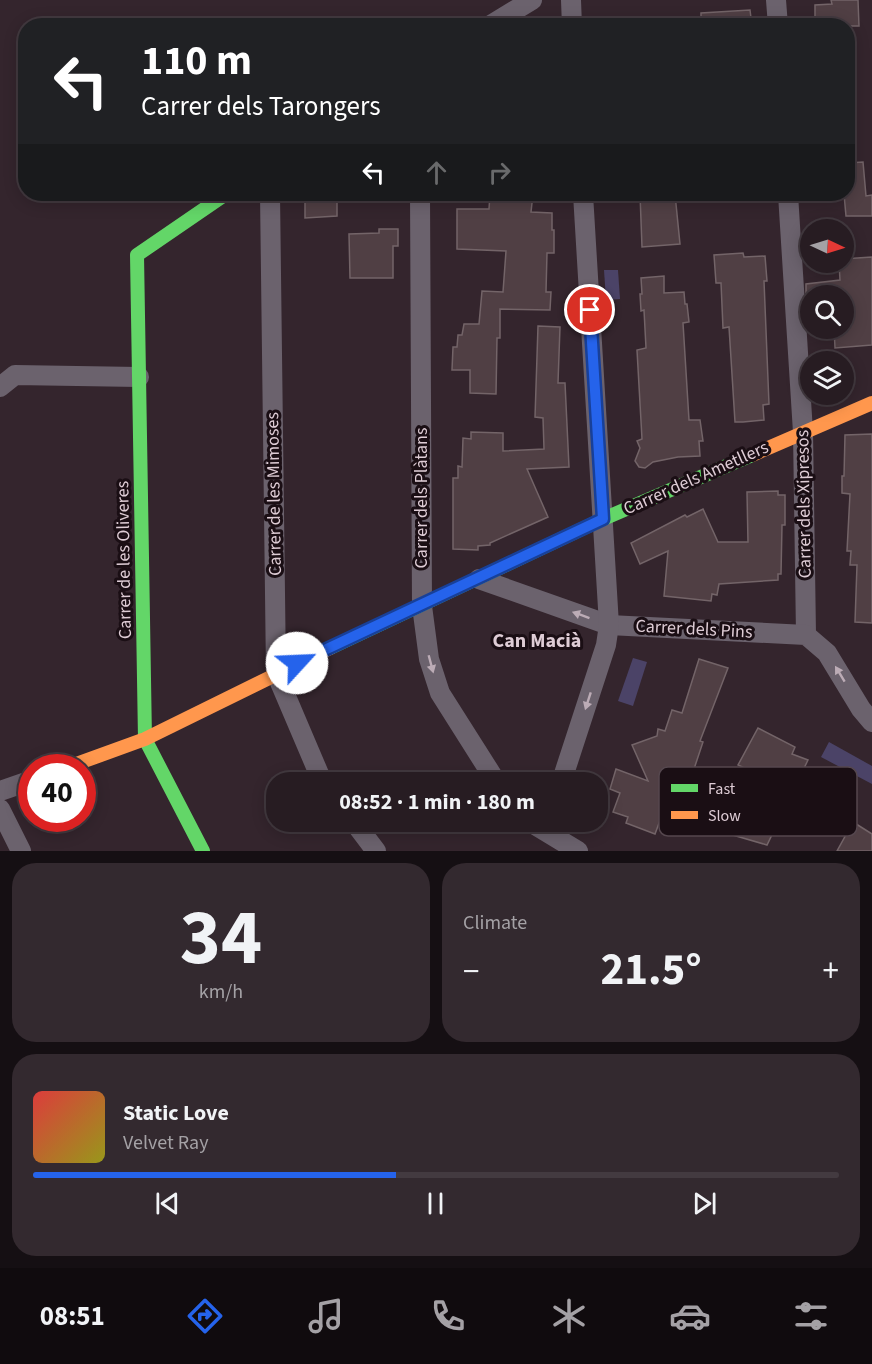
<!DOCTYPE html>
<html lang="en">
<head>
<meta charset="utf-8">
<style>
  body { margin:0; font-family:"Source Sans 3",sans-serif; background:#33292f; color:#f1f3f6; height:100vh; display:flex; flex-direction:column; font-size:22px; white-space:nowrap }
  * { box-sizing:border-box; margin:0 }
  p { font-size:20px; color:#a4a1a5 }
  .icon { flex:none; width:33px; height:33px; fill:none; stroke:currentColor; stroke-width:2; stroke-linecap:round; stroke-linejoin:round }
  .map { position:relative; height:851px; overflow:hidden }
  .side { display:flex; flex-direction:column; gap:12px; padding:12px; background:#150f13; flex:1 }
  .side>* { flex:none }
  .hud { position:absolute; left:18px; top:18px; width:837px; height:183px; border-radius:24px; box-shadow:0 3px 15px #0003,0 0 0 2px #433a40; background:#202124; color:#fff; overflow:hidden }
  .needle { width:39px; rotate:94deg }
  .tools { position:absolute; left:800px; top:219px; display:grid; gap:12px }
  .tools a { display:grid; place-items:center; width:54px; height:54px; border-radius:50%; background:#271c22; box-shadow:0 3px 15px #0003,0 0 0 2px #433a40; font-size:30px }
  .speed { position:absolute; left:18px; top:754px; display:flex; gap:12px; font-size:30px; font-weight:700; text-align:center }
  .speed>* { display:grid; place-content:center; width:78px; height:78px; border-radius:50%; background:#271c22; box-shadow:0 3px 15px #0003,0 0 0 2px #433a40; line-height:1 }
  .speed .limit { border:9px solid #d22; background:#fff; color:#111 }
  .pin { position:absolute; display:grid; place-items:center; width:51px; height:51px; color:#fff; margin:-26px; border:3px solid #fff; border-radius:50%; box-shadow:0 2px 6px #0007 }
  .me { position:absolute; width:66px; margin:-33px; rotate:65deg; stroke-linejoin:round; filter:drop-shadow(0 0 4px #0008) }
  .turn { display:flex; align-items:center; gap:21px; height:126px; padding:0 24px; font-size:27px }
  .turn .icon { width:78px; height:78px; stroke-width:2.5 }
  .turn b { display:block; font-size:42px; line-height:51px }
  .lanes { display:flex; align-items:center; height:57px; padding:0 24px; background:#0003; justify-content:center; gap:30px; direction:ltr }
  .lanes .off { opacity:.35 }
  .big { font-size:45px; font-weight:700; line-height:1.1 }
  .side .widget { flex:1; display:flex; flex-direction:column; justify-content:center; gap:9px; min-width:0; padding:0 21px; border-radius:24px; background:#33292f }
  .side .dial { align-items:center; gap:0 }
  .dial b { font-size:78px; line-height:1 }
  .song { display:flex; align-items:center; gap:18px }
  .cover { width:72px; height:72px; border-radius:9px; background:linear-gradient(135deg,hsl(0 70% 55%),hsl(60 70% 35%)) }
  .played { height:6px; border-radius:3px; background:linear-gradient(90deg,#2563eb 45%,#433a40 45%) }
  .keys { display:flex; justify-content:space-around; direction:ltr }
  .heat { display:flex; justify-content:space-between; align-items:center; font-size:33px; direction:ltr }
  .side .tiles { flex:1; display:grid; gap:12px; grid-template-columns:1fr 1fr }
  .widget:last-child { grid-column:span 2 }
  .trip { position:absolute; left:266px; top:772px; width:342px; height:60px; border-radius:24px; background:#271c22; box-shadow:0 3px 15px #0003,0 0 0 2px #433a40; font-weight:700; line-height:60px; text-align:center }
  .menu { display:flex; height:96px; justify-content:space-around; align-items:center; background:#100b0e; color:#a4a1a5 }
  .menu .icon { width:42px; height:42px }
  .menu .selected { color:#2563eb }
  .menu b { font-size:27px; color:#f1f3f6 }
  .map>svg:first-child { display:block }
  .water { fill:#4b4367 }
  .building { fill:#503f44; stroke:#736468; stroke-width:1.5 }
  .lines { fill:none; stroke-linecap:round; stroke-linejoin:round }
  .street { stroke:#6b626d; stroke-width:20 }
  .fast { stroke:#63d668; stroke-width:14 }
  .slow { stroke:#ff974d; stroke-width:14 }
  .oneway { fill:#bcacb6 }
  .route-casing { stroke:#184099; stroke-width:15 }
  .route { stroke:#2563eb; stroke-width:10 }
  .labels { text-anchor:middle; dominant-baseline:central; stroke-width:6; stroke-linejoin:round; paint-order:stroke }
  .street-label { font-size:18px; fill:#deccd5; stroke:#1a0e14 }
  .neighbourhood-label { font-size:20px; font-weight:bold; fill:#deccd5; stroke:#1a0e14 }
  .key { fill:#1a0e14; stroke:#55474e; stroke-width:1.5 }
  .key-label { font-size:16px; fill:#deccd5 }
</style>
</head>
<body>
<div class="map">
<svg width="872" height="851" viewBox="0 0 872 851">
  <rect width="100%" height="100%" fill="#34252d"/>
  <g class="water">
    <path d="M 604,270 L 618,270 L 620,299 L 606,300 Z"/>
    <path d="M 633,658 L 647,662 L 633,706 L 618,701 Z"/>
    <path d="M 829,742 L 872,766 L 872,784 L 821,757 Z"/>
  </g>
  <g class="building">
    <path d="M 831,0 L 858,0 L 859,26 L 815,26 L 815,5 L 832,4 Z"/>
    <path d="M 750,10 L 752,26 L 701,26 L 701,13 Z"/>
    <path d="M 863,162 L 866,196 L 872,195 L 872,216 L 846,216 L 844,194 L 848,194 L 848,163 Z"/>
    <path d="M 305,194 L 337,194 L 337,216 L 305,218 Z"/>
    <path d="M 490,194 L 533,194 L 531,212 L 552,213 L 552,230 L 554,230 L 554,253 L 547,253 L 546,292 L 551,292 L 550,310 L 500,309 L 500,338 L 497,338 L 496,394 L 470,393 L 470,370 L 452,370 L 453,347 L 457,347 L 458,335 L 462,335 L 464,324 L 479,324 L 482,291 L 503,292 L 506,251 L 457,249 L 457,209 L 489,209 Z"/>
    <path d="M 640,194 L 675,194 L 680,244 L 642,247 Z"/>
    <path d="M 379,229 L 398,229 L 398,246 L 393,246 L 393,278 L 350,278 L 349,234 L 379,233 Z"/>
    <path d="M 743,253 L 744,257 L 765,256 L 767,281 L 764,281 L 769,404 L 763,405 L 764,420 L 743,422 L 735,422 L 729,327 L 723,328 L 721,283 L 716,283 L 714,255 Z"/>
    <path d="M 872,257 L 872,345 L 835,348 L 834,328 L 843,328 L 843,296 L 806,296 L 806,284 L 840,280 L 839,262 L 843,262 L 843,259 Z"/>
    <path d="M 664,276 L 664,293 L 684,292 L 685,304 L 687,304 L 689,322 L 683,323 L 689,420 L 700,420 L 703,441 L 699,441 L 700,456 L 678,457 L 653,462 L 645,468 L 639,467 L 635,461 L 640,448 L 637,441 L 642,439 L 637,350 L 646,348 L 644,310 L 641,311 L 640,294 L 642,294 L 641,278 Z"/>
    <path d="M 538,326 L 560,327 L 558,383 L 565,383 L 569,467 L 527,469 L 548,517 L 490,543 L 490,545 L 478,546 L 478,550 L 453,549 L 453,478 L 458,478 L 458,466 L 462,467 L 463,438 L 471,439 L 471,432 L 503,433 L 503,451 L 544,449 L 543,418 L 535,417 Z"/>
    <path d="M 872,434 L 872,623 L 855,622 L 857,565 L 850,565 L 851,551 L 847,551 L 850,494 L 842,493 L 842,476 L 844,476 L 845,435 Z"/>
    <path d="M 778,491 L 778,495 L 785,495 L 785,525 L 782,525 L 781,574 L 778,574 L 778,580 L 719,584 L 717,595 L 712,594 L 711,601 L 664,596 L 668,551 L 640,564 L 631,543 L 685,515 L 687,517 L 703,509 L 718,542 L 748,542 L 747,492 Z"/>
    <path d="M 699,659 L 728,668 L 700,741 L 703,742 L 690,781 L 744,804 L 753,772 L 738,765 L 758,728 L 795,747 L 792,754 L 808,760 L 767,845 L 712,829 L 715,816 L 680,803 L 677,813 L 665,807 L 655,834 L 626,823 L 628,817 L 613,812 L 620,793 L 610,789 L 616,769 L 648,781 L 632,745 L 657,736 L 658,729 L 665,731 L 672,710 L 682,713 Z"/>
    <path d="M 853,822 L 872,834 L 872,851 L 837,851 Z"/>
  </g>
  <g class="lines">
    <g class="street">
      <path d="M 571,0 L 572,26"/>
      <path d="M 776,0 L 778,26"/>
      <path d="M 489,26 L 532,0"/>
      <path d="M 270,194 L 276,673 L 319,774 L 325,783"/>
      <path d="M 420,194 L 422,606 L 429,659 L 440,693 L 497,783"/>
      <path d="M 788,194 L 803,432 L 806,635"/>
      <path d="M 0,387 L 15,375 L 139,377"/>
      <path d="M 479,579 L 609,625 L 806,635 L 827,653 L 861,709 L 872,722"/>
      <path d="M 561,783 L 606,645 L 609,625 L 583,194"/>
      <path d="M 0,791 L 32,780"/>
      <path d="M 0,809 L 21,851"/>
      <path d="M 354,822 L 376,851"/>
      <path d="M 530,822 L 578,851"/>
    </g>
    <g class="fast">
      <path d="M 330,648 L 603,519 L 752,455"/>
      <path d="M 203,851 L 145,739 L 137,255 L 226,194"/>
    </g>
    <g class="slow">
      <path d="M 752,455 L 872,403"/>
      <path d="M 65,768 L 145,739 L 330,648"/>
    </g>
  </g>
  <defs><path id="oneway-solid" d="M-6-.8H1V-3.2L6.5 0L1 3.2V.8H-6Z" transform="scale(1.5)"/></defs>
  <g class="oneway">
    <use href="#oneway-solid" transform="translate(581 615) rotate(-160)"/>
    <use href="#oneway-solid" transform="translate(431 664) rotate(75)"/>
    <use href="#oneway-solid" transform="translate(840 674) rotate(-121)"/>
    <use href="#oneway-solid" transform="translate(588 701) rotate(108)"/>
  </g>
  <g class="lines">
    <defs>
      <path id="route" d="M 297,663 L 603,519 L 590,310"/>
    </defs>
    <use href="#route" class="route-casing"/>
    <use href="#route" class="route"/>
  </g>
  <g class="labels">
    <g class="street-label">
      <text transform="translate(696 478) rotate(-24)">Carrer dels Ametllers</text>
      <text transform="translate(274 494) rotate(-91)">Carrer de les Mimoses</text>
      <text transform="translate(421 498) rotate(-90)">Carrer dels Plàtans</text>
      <text transform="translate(804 504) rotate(-91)">Carrer dels Xipresos</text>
      <text transform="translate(124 560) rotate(-91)">Carrer de les Oliveres</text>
      <text transform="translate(694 629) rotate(3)">Carrer dels Pins</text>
    </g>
    <g class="neighbourhood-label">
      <text x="537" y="641">Can Macià</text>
    </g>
  </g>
  <rect x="659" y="767" width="198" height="69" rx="9" class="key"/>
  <rect x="671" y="784" width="27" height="8" fill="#63d668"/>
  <rect x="671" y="811" width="27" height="8" fill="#ff974d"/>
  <g class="key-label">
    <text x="708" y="794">Fast</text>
    <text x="708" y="821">Slow</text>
  </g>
</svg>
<div class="tools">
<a><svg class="needle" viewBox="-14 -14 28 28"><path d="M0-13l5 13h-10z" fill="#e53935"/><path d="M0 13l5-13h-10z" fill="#a4a1a5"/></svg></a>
<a><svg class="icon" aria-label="search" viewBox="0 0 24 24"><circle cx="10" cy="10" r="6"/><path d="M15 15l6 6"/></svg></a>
<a><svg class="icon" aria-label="layers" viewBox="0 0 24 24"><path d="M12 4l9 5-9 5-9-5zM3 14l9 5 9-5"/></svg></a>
</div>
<div class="speed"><div class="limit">40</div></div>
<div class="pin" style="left:590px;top:310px;background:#d93025"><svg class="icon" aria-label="arrive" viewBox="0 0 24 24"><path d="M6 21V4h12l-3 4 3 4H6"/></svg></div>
<svg class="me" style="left:297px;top:663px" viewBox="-20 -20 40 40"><circle r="19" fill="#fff"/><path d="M0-13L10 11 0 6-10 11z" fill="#2563eb"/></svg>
<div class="trip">08:52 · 1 min · 180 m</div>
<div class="hud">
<div class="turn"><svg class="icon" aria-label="left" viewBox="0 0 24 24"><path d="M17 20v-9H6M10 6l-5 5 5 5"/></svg><div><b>110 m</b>Carrer dels Tarongers</div></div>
<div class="lanes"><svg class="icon" aria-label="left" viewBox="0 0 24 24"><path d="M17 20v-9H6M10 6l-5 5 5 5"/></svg><svg class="icon off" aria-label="ahead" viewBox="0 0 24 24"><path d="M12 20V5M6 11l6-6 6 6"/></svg><svg class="icon off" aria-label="right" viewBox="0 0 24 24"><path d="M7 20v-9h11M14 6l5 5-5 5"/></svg></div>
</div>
</div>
<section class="side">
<div class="tiles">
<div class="widget dial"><b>34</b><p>km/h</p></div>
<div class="widget"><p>Climate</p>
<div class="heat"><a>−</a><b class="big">21.5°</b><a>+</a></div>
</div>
<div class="widget">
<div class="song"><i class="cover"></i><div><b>Static Love</b><p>Velvet Ray</p></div></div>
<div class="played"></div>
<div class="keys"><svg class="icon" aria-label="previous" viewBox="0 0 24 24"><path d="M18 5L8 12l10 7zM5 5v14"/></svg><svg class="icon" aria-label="pause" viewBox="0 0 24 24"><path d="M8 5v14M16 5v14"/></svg><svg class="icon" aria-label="next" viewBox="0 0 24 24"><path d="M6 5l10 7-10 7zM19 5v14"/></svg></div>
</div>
</div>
</section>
<nav class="menu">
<b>08:51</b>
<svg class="icon selected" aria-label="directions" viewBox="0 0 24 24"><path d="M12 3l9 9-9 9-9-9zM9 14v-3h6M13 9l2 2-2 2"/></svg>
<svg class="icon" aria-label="music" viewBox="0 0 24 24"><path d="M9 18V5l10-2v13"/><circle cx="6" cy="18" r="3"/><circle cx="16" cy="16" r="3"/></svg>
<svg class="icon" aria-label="phone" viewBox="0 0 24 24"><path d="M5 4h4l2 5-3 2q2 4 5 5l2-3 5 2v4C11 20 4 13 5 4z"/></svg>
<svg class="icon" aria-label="climate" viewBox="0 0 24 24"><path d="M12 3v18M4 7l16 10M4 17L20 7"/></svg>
<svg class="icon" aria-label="car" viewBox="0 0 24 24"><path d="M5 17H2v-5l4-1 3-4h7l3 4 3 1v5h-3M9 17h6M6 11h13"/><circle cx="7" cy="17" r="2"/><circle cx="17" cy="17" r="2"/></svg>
<svg class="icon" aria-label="filters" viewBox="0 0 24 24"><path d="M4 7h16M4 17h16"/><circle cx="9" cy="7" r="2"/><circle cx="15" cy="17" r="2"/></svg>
</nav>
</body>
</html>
